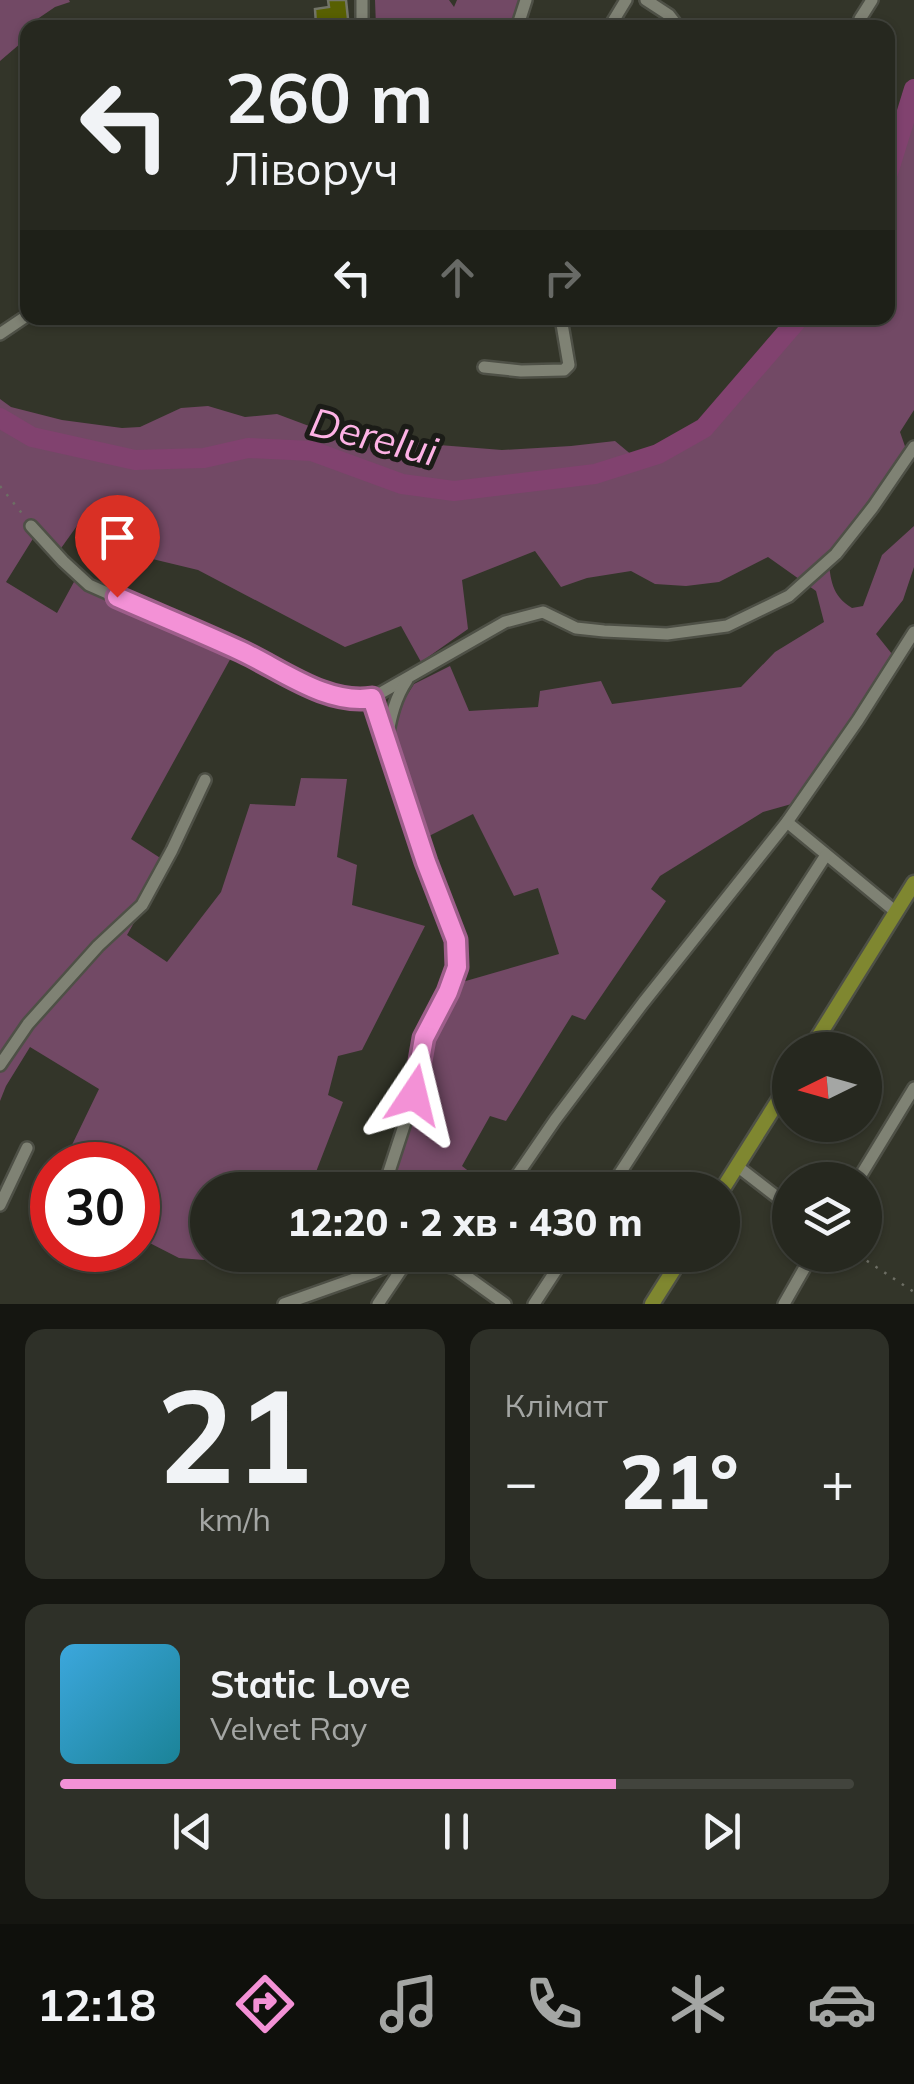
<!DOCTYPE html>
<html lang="uk">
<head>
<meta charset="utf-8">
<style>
  body { margin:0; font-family:Mulish,sans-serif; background:#2e3028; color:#f1f3f6; height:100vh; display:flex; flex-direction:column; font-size:38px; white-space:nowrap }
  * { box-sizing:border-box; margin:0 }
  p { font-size:32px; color:#a4a6a4 }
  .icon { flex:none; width:55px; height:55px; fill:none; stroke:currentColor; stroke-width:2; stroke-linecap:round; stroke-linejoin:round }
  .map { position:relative; height:1304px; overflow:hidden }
  .side { display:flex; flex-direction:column; gap:25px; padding:25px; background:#151611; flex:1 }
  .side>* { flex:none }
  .top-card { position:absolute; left:20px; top:20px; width:875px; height:305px; border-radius:20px; box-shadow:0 2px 8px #0004,0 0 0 2px #42443d; background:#26281f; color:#f1f3f6; overflow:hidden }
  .needle { width:65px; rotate:265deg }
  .buttons { position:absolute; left:772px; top:1032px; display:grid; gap:20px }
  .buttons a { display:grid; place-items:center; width:110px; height:110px; border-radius:50%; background:#26281f; box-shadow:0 2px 8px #0004,0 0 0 2px #42443d; font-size:50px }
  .speed { position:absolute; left:30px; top:1142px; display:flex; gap:20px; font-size:50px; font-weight:700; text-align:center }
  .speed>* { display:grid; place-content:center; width:130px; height:130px; border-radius:50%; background:#26281f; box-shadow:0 2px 8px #0004,0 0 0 2px #42443d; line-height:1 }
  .speed .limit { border:15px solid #d22; background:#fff; color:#111 }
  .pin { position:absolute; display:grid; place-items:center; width:85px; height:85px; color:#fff; margin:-102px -42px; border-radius:50% 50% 50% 0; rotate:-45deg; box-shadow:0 0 10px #0007 }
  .pin .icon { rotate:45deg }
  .me { position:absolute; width:110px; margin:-55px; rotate:10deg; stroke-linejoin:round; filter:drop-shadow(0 0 8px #0008) }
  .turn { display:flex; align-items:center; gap:35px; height:210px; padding:0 40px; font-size:45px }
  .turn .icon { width:130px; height:130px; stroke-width:2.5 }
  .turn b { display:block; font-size:70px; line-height:85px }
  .lanes { display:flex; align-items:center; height:95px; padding:0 40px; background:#0003; justify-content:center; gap:50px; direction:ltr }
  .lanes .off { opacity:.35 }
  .big { font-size:75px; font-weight:800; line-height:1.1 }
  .side .tile { flex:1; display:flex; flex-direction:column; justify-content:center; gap:15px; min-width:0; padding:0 35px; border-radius:20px; background:#2e3028 }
  .side .dial { align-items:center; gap:0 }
  .dial b { font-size:130px; line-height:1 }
  .song { display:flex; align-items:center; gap:30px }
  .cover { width:120px; height:120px; border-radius:15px; background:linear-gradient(135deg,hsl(200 70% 55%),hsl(190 70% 35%)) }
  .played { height:10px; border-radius:5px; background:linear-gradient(90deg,#f391d6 70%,#42443d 70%) }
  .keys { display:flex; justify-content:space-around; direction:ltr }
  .heat { display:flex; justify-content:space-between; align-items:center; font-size:55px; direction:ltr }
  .side .tiles { flex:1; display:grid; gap:25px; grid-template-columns:1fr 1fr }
  .tile:last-child { grid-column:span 2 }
  .trip { position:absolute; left:190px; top:1172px; width:550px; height:100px; border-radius:50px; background:#26281f; box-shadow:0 2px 8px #0004,0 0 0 2px #42443d; font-weight:800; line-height:100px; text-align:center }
  .menu { display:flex; height:160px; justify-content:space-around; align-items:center; background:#0f100c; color:#a4a6a4 }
  .menu .icon { width:70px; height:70px }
  .menu .on { color:#f391d6 }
  .menu b { font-size:45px; color:#f1f3f6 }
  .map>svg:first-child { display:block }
  .green { fill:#724965 }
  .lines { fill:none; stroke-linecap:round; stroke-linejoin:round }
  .river { stroke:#81426f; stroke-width:20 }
  .building { fill:#586002; stroke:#727467; stroke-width:2.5 }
  .minor-casing { stroke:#4e5046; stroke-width:16 }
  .major-casing { stroke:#4e5046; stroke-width:19 }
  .path { stroke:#6d6e64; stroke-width:2.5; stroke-dasharray:2.5 8; stroke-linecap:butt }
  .minor { stroke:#7f8274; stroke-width:11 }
  .major { stroke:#7f8730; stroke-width:14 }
  .route-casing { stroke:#9e5e8b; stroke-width:25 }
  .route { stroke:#f391d6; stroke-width:18 }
  .labels { text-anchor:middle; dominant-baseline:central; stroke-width:10; stroke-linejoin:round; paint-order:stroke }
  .water-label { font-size:40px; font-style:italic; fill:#fdb2e5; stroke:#1b1c17 }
</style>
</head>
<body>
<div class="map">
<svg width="914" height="1304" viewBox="0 0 914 1304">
  <rect width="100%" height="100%" fill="#333529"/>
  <g class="green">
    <path d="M 0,0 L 69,0 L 70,2 L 55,7 L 33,22 L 28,28 L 21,43 L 0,61 Z"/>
    <path d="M 375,0 L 449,0 L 454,7 L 457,0 L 525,0 L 516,28 L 376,27 Z"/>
    <path d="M 914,105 L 914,410 L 900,432 L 907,452 L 865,505 L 847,538 L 828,557 C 831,580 831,595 852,608 L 863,606 L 882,555 L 914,526 L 914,567 L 903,600 L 876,634 L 892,654 L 883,675 L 795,803 L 763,812 L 660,876 L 651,889 L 666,901 L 585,1020 L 572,1015 L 506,1121 L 490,1116 L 462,1166 L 471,1173 L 461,1190 L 380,1190 L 393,1149 L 421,1034 L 445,987 L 559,954 L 538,888 L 514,896 L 473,814 L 429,836 L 396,745 L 396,726 L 404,700 L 414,684 L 450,666 L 469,711 L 538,707 L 540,691 L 601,681 L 612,704 L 741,687 L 775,652 L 824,622 L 816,591 L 768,557 L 719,582 L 686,586 L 655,584 L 631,571 L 587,578 L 561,587 L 535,551 L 462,580 L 468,629 L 421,662 L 401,626 L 345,647 L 198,570 L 111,549 L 79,523 L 54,558 L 34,537 L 6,582 L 57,613 L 81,569 L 96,582 L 238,645 L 131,839 L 168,863 L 127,935 L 167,962 L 221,892 L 250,804 L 295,806 L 301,778 L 347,779 L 337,857 L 357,865 L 352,905 L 425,926 L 362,1050 L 338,1056 L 328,1095 L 343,1102 L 309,1190 L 208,1190 L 208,1255 L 244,1255 L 243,1263 L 179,1258 L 138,1237 L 138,1165 L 86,1165 L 70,1149 L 99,1089 L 30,1047 L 6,1086 L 0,1101 L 0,399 L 11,407 L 62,420 L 122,428 L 140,427 L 181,408 L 208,406 L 245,417 L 277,414 L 317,429 L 342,435 L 390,438 L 439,445 L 502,450 L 571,446 L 615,441 L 633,456 L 647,460 L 703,435 L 806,318 L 888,318 L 888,186 Z"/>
  </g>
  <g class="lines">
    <g class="river">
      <path d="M 888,173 L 914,89"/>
      <path d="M 0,418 L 32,437 L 135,460 L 204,458 L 248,448 L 312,451 L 402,484 L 454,491 L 595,474 L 658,454 L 704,428 L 799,318"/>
    </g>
  </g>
  <path class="building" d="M 328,0 L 346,0 L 349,28 L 331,28 L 330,23 L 316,25 L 315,9 L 329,7 Z"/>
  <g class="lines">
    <defs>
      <g id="minor">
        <path d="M 646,0 L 669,15 L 679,28"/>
        <path d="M 860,19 L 872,0"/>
        <path d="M 362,28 L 362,0"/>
        <path d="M 517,28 L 526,0"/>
        <path d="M 609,28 L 626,0"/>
        <path d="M 0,334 L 28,315"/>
        <path d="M 484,367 L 521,371 L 564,370 L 569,365 L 561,318"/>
        <path d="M 31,526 L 63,561 L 89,585 L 271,665 L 316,689 L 354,700 L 372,698 L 505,622 L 543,612 L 576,628 L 604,631 L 667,634 L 727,626 L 789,596 L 836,554 L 873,507 L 914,447"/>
        <path d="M 372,698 L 426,862 L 456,940 L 457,967 L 448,992 L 424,1038 L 414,1095 L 383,1190"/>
        <path d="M 387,737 C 391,716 395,698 407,680"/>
        <path d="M 787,822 L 896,912"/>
        <path d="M 0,1065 L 28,1024 L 98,946 L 142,905 L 172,850 L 205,780"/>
        <path d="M 737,1166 L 790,1207"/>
        <path d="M 858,1180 L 914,1088"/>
        <path d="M 507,1190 L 555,1120 L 643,1003 L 787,822 L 858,720 L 914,632"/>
        <path d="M 609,1190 L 826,855"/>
        <path d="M 0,1205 L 27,1148"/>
        <path d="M 455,1268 L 464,1255"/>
        <path d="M 284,1304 L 374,1272 L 411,1255 L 455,1268 L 505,1304"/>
        <path d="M 378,1304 L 409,1258"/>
        <path d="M 534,1304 L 566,1255"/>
        <path d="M 784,1304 L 812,1255"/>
      </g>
      <g id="major">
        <path d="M 810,1050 L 914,883"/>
        <path d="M 722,1190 L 790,1082"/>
        <path d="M 652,1304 L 683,1255"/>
      </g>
    </defs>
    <use href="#minor" class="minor-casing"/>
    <use href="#major" class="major-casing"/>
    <g class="path">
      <path d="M 0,486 L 24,516"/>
      <path d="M 858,1255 L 914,1292"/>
    </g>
    <use href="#minor" class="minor"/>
    <use href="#major" class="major"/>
  </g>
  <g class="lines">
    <defs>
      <path id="route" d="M 117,597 C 158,615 200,632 241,651 C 282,670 326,705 372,698 L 426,862 L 456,940 L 457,967 L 448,992 L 424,1038 L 414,1095"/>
    </defs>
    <use href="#route" class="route-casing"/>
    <use href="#route" class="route"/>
  </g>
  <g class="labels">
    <g class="water-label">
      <text transform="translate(374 436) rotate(14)">Derelui</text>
    </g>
  </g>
</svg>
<div class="buttons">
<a><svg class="needle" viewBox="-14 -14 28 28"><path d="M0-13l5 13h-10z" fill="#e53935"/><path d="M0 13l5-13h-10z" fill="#a4a6a4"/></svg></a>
<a><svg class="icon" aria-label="layers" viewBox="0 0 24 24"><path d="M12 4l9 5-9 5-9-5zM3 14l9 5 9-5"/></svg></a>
</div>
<div class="speed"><div class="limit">30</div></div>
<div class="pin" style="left:117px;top:597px;background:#d93025"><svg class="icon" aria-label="arrive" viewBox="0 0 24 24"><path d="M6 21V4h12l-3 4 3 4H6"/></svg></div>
<svg class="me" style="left:414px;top:1095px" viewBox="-20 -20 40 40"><path d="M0-17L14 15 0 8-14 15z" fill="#f391d6" stroke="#fff" stroke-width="4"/></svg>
<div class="trip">12:20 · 2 хв · 430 m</div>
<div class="top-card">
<div class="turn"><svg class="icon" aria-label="left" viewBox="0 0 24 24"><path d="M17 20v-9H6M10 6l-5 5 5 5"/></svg><div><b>260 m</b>Ліворуч</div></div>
<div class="lanes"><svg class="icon" aria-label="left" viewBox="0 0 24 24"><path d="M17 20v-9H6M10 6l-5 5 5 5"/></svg><svg class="icon off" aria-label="ahead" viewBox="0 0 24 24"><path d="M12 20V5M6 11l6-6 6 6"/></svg><svg class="icon off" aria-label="right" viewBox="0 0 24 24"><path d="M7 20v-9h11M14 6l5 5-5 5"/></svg></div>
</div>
</div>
<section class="side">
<div class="tiles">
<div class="tile dial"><b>21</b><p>km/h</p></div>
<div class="tile"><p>Клімат</p>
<div class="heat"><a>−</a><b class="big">21°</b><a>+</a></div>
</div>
<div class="tile">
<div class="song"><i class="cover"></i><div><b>Static Love</b><p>Velvet Ray</p></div></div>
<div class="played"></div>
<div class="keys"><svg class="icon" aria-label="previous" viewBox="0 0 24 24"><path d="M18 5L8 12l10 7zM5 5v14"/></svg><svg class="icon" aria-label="pause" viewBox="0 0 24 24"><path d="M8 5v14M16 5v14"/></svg><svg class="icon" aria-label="next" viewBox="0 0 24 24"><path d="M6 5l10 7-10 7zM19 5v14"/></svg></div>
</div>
</div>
</section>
<nav class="menu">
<b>12:18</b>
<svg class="icon on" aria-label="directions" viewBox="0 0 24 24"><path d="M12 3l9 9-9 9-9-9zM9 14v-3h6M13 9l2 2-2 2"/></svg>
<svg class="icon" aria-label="music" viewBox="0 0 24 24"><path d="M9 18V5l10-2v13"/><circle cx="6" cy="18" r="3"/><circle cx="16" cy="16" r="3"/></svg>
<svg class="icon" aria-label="phone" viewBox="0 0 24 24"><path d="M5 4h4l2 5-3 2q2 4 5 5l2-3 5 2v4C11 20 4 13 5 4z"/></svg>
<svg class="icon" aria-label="climate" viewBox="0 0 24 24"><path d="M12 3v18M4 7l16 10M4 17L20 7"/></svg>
<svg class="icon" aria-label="car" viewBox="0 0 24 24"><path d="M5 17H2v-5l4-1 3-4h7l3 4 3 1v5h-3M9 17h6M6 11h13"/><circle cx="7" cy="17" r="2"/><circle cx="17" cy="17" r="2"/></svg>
</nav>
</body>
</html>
